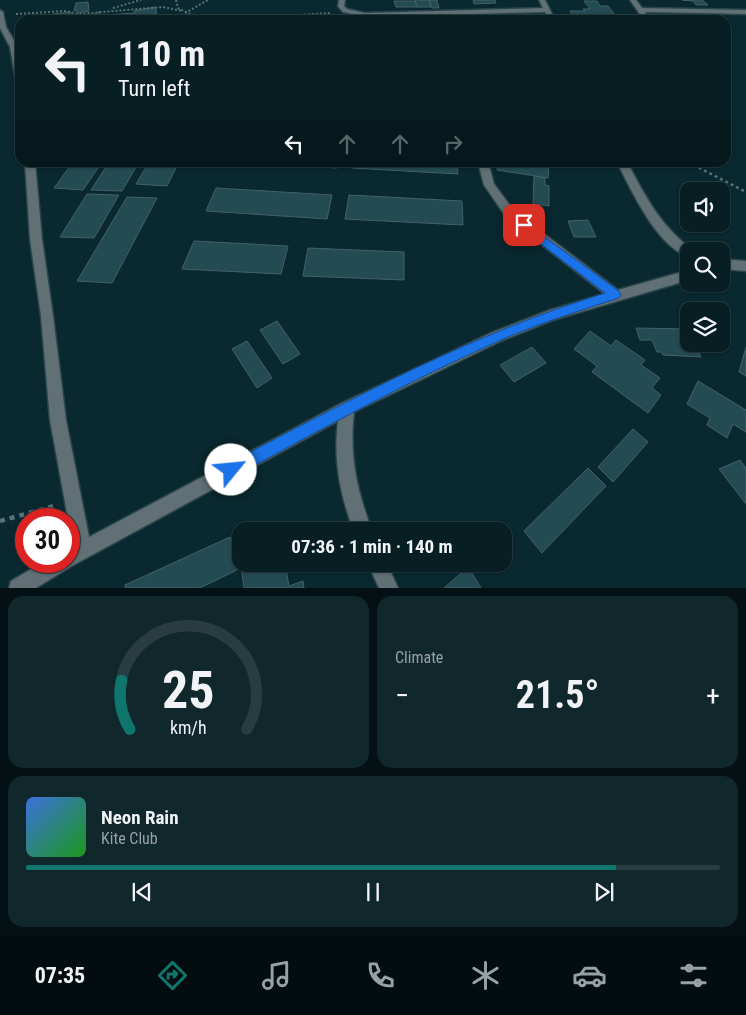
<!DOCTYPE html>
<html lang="en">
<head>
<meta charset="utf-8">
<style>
  body { margin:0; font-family:"Roboto Condensed",sans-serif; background:#10272b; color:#f1f3f6; height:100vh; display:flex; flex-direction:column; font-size:19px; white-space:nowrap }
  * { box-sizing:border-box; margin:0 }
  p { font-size:16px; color:#98a2a6 }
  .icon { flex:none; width:28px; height:28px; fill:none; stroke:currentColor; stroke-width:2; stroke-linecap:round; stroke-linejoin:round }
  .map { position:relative; height:588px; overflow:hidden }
  .sheet { display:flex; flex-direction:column; gap:8px; padding:8px; background:#041013; flex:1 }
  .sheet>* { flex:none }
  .top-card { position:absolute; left:15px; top:15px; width:716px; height:152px; border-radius:15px; box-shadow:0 1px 4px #0004,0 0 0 1px #283c41; background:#071e23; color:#f1f3f6; overflow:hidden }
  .controls { position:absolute; left:680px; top:182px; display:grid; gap:10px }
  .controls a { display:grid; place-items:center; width:50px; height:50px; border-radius:10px; background:#071e23; box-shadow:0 1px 4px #0004,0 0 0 1px #283c41; font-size:25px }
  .speed { position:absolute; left:15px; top:508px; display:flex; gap:10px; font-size:25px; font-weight:700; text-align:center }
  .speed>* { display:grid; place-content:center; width:65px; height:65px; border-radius:50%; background:#071e23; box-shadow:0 1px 4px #0004,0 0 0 1px #283c41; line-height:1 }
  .speed .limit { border:8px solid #d22; background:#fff; color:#111 }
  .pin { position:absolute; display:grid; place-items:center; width:42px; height:42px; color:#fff; margin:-21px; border-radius:10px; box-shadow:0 2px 8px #0006 }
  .me { position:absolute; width:55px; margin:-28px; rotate:62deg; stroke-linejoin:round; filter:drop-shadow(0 0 4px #0008) }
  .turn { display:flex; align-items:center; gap:18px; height:105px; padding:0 20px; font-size:22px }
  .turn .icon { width:65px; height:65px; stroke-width:2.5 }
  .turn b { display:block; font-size:35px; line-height:42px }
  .lanes { display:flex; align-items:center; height:48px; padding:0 20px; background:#0003; justify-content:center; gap:25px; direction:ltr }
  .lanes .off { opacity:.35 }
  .big { font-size:38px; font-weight:700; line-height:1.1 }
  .sheet .tile { flex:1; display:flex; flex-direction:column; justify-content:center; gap:8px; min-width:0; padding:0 18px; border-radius:15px; background:#10272b }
  .sheet .dial { align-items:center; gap:0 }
  .dial svg { height:130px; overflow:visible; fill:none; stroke:#283c41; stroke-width:7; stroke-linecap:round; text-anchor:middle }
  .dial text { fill:#f1f3f6; stroke:none }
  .song { display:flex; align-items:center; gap:15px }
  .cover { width:60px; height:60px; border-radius:8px; background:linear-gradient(135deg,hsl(220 70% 55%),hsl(120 70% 35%)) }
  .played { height:5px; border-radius:2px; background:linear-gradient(90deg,#0f766e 85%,#283c41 85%) }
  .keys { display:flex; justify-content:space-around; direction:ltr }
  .heat { display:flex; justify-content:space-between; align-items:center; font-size:28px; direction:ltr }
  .sheet .tiles { flex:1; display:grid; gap:8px; grid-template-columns:1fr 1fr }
  .tile:last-child { grid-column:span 2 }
  .trip { position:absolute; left:232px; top:522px; width:280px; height:50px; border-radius:15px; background:#071e23; box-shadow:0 1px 4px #0004,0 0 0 1px #283c41; font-weight:700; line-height:50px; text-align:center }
  .tabs { display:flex; height:80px; justify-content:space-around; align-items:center; background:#030c0e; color:#98a2a6 }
  .tabs .icon { width:35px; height:35px }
  .tabs .active { color:#0f766e }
  .tabs b { font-size:22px; color:#f1f3f6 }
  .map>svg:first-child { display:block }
  .building { fill:#244b53; stroke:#436168 }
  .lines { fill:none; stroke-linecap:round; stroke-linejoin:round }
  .minor-casing { stroke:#28454b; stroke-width:3 }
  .path-far2 { stroke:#577177; stroke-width:2; stroke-dasharray:2 2; stroke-linecap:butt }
  .path-far1 { stroke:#577177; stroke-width:2.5; stroke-dasharray:3 3; stroke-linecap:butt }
  .path { stroke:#577177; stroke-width:4.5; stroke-dasharray:5 5; stroke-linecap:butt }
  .minor { fill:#607074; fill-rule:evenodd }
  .route { fill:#1a73e8; stroke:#114b97 }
</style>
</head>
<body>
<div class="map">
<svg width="746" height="588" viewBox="0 0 746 588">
  <rect width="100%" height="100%" fill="#09282f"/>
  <g class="building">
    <path d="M 415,0 L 429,0 L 431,7 L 417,7 Z"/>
    <path d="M 429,0 L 437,0 L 439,8 L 432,8 Z"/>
    <path d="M 473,0 L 495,0 L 496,3 L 474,4 Z"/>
    <path d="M 682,0 L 702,0 L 708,5 L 696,5 L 693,1 Z"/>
    <path d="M 394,1 L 415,1 L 417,7 L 396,7 Z"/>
    <path d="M 584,1 L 597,1 L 600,6 L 608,6 L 619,20 L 575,18 L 570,11 L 585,11 L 583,9 L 590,9 Z"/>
    <path d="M 88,2 L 89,11 L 77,13 L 77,10 L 74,11 L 76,3 Z"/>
    <path d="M 155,7 L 157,13 L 152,15 L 138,17 L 137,15 L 119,20 L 105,20 L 104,15 L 135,13 L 134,11 Z"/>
    <path d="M 71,12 L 70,20 L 44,20 L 45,18 L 52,17 L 53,14 Z"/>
    <path d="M 73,162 L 102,162 L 83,190 L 54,188 Z"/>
    <path d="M 109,162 L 139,162 L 122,191 L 91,190 Z"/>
    <path d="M 149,162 L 179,162 L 167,186 L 136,184 Z"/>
    <path d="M 234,162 L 338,162 L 337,168 Z"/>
    <path d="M 353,162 L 457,162 L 458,174 L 352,168 Z"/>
    <path d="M 498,162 L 549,162 L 548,178 L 497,170 Z"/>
    <path d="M 534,176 L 545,178 L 545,185 L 549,186 L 549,206 L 533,204 Z"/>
    <path d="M 216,188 L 332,195 L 327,219 L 206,211 Z"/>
    <path d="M 87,194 L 119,195 L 94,238 L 60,237 Z"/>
    <path d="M 349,195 L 462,201 L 463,225 L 345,219 Z"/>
    <path d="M 127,197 L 157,198 L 112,283 L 77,281 Z"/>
    <path d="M 588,220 L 596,237 L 574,237 L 568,221 Z"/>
    <path d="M 194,241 L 288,246 L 281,274 L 182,269 Z"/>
    <path d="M 308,248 L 404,252 L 404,280 L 303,276 Z"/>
    <path d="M 277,321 L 300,354 L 283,364 L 260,330 Z"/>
    <path d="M 636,328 L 688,329 L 689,344 L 695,344 L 701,357 L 663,355 L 661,352 L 657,352 L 652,340 L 640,340 Z"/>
    <path d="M 590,331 L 611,346 L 616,340 L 645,360 L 641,365 L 660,378 L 652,388 L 661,395 L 648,413 L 592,372 L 597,366 L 574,349 Z"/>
    <path d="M 247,341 L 272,378 L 257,388 L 232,349 Z"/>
    <path d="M 532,347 L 546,363 L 514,382 L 500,365 Z"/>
    <path d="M 746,347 L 746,376 L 739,372 Z"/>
    <path d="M 698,381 L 746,410 L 746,432 L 733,424 L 727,438 L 707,425 L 710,418 L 687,404 Z"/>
    <path d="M 633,429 L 648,442 L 613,482 L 598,467 Z"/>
    <path d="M 740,460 L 746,468 L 746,504 L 719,469 Z"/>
    <path d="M 588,468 L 606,486 L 542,553 L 524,531 Z"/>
    <path d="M 230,537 L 237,570 L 200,588 L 125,588 L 125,585 Z"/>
    <path d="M 241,557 L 241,564 L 285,564 L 289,586 L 303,581 L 304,588 L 244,588 L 240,558 Z"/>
    <path d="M 468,567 L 481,588 L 444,588 Z"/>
  </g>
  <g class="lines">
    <defs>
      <g id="minor">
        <path d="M 339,0 L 345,0 L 344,6 L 347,9 L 365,13 L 543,8 L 539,0 L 545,0 L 555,20 L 549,20 L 545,12 L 365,17 L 343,12 L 338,6 Z"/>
        <path d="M 630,0 L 636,0 L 642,8 L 746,10 L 746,14 L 645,12 L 650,20 L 644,20 Z"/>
        <path d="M 0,10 L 3,12 L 6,27 L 18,47 L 20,60 L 20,84 L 16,82 L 10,47 L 0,28 Z"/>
        <path d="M 25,162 L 35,162 L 42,239 L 53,316 L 66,420 L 89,537 L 342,403 L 491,333 L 550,310 L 605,294 L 506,217 L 484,185 L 478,162 L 488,162 L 494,184 L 514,211 L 618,290 L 689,270 L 689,280 L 553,320 L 501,341 L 354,412 C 349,457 357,490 372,531 L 354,531 C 340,496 333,459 338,421 L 70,567 L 36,588 L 9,588 L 11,581 L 45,561 L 69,561 L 69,548 L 73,546 L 50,420 L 41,316 L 30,239 Z"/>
        <path d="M 617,162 L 627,162 C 645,196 661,227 693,250 L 694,251 L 689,251 L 689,257 C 657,247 631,190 617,162 Z"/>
        <path d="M 721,259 L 746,261 L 746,271 L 721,269 Z"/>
        <path d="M 368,564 L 387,564 L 398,588 L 379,588 Z"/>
      </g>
    </defs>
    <use href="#minor" class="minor-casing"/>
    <g class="path-far2">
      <path d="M 176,0 L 178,8 L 202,20"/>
      <path d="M 113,8 L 141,0"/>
      <path d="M 185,13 L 208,0"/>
      <path d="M 16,14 L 66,11 L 78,14 L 163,7 L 182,11"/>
      <path d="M 84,20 L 100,12"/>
      <path d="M 212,20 L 330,13"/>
    </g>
    <path class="path-far1" d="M 688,162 L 746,192"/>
    <path class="path" d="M 0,521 L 54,506"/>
    <use href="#minor" class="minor"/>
  </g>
  <path class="route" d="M 524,222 L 619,291 L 621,295 L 619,298 C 579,311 540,323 501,340 C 411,380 323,428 237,475 L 231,478 L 226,475 L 224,470 L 226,465 C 349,400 472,334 605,293 L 520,228 L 520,223 Z"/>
</svg>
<div class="controls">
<a><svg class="icon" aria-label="sound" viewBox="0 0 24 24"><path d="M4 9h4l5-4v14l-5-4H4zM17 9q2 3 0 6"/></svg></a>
<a><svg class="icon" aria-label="search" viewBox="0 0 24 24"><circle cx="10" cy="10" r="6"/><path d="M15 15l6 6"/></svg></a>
<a><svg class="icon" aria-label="layers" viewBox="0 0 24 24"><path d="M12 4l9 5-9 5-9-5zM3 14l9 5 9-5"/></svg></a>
</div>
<div class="speed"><div class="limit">30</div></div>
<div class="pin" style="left:524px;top:225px;background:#d93025"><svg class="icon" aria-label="arrive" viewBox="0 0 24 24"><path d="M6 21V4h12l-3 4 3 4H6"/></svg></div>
<svg class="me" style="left:231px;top:470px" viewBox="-20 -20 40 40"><circle r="19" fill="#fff"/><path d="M0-13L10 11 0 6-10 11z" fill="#1a73e8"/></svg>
<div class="trip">07:36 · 1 min · 140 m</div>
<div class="top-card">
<div class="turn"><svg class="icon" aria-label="left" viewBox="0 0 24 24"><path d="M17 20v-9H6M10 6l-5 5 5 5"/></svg><div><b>110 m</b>Turn left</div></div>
<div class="lanes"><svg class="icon" aria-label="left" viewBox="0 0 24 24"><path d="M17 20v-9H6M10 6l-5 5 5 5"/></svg><svg class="icon off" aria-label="ahead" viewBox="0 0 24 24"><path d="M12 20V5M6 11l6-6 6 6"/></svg><svg class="icon off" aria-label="ahead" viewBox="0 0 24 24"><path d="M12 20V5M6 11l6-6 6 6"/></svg><svg class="icon off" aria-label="right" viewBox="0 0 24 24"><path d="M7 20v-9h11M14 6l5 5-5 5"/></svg></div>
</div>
</div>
<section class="sheet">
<div class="tiles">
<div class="tile dial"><svg viewBox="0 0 100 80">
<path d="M14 69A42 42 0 1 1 86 69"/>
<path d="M14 69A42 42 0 0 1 9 39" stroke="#0f766e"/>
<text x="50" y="56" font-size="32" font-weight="700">25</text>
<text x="50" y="72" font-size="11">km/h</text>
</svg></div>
<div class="tile"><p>Climate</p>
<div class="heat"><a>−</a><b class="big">21.5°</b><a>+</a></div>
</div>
<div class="tile">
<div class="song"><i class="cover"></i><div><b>Neon Rain</b><p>Kite Club</p></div></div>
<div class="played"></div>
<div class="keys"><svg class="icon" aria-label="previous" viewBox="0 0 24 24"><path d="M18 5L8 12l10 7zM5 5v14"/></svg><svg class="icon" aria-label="pause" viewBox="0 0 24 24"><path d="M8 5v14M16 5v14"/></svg><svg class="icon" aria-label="next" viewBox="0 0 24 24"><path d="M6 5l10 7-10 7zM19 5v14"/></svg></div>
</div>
</div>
</section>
<nav class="tabs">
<b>07:35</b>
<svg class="icon active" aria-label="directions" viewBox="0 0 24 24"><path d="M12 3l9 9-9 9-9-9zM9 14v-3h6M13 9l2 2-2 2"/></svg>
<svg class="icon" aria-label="music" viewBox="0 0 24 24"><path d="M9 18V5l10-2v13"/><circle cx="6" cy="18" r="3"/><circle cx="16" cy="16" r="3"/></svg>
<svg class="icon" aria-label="phone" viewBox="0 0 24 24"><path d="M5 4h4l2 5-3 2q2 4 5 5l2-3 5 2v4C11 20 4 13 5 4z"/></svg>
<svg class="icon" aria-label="climate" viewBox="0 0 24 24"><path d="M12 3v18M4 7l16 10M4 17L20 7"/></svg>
<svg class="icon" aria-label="car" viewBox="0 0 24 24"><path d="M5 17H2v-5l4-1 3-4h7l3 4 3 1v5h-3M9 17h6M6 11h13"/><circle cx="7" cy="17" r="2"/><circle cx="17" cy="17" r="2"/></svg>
<svg class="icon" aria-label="filters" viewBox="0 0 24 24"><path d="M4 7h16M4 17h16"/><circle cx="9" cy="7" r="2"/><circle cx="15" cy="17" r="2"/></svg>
</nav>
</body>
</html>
